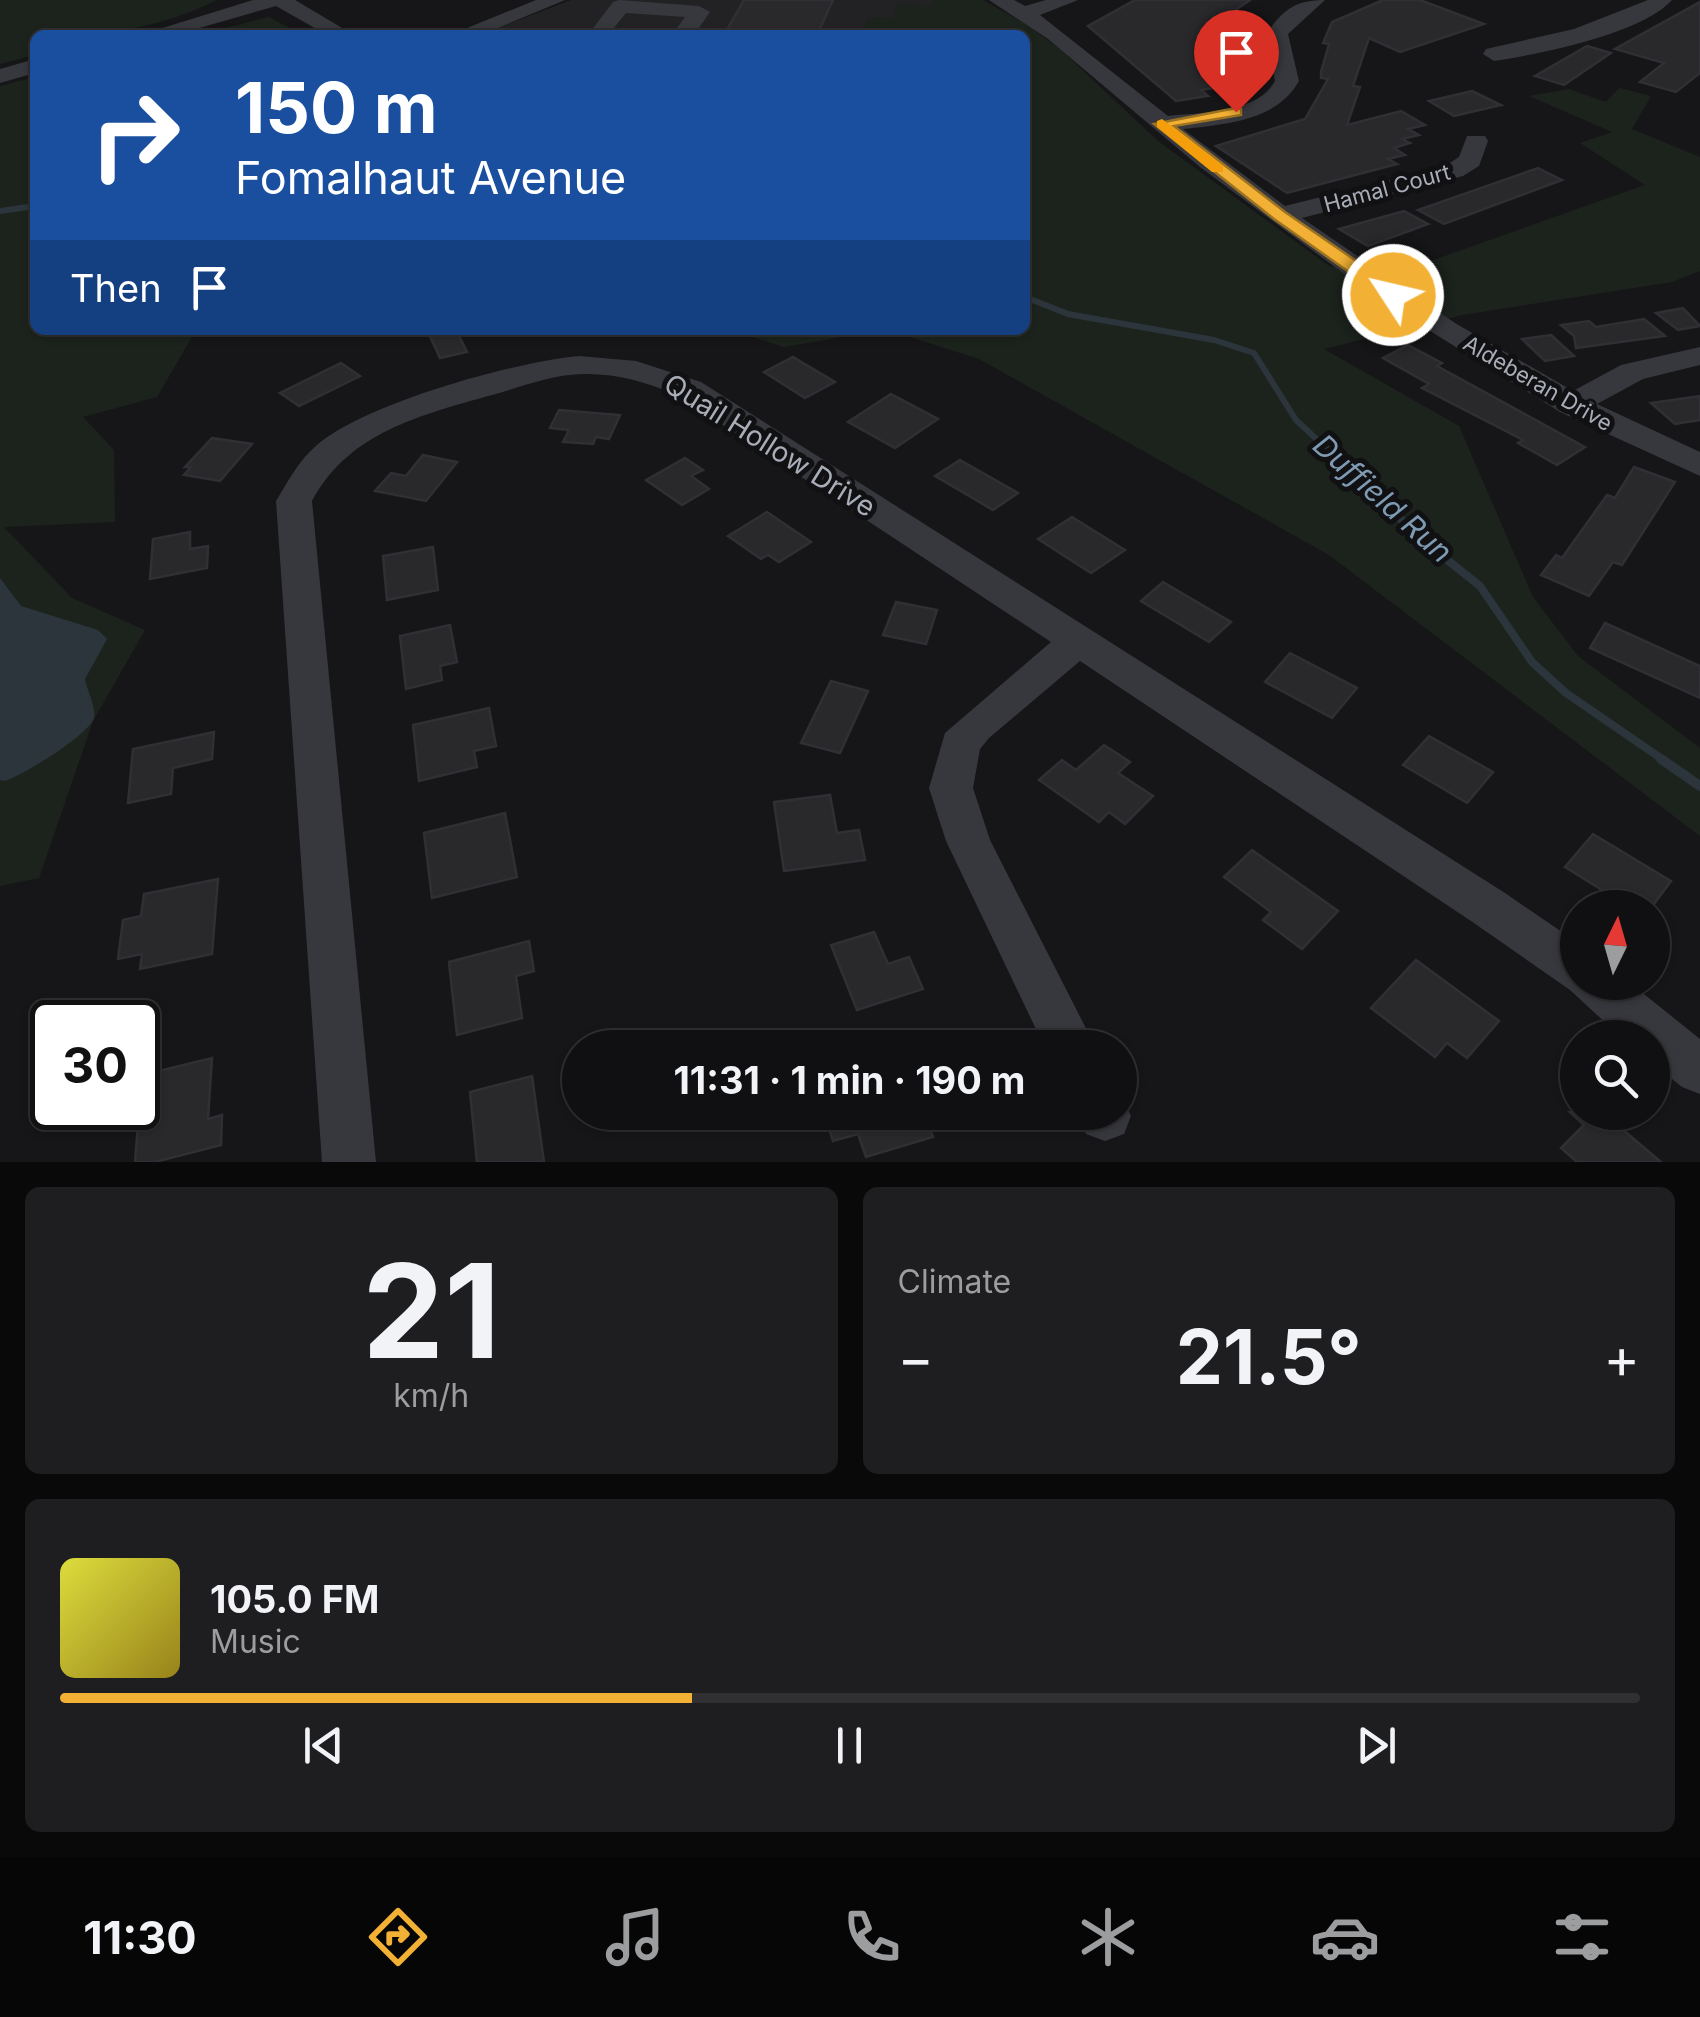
<!DOCTYPE html>
<html lang="en">
<head>
<meta charset="utf-8">
<style>
  body { margin:0; font-family:Inter,sans-serif; background:#1e1e20; color:#f1f3f6; height:100vh; display:flex; flex-direction:column; font-size:38px; white-space:nowrap }
  * { box-sizing:border-box; margin:0 }
  p { font-size:32px; color:#9c9d9f }
  .icon { flex:none; width:55px; height:55px; fill:none; stroke:currentColor; stroke-width:2; stroke-linecap:round; stroke-linejoin:round }
  .map { position:relative; height:1162px; overflow:hidden }
  .sheet { display:flex; flex-direction:column; gap:25px; padding:25px; background:#09090a; flex:1 }
  .sheet>* { flex:none }
  .guide { position:absolute; left:30px; top:30px; width:1000px; height:305px; border-radius:15px; box-shadow:0 2px 8px #0004,0 0 0 2px #303032; background:#1a4fa0; color:#fff; overflow:hidden }
  .needle { width:65px; rotate:5deg }
  .tools { position:absolute; left:1560px; top:890px; display:grid; gap:20px }
  .tools a { display:grid; place-items:center; width:110px; height:110px; border-radius:50%; background:#101012; box-shadow:0 2px 8px #0004,0 0 0 2px #303032; font-size:50px }
  .speed { position:absolute; left:30px; top:1000px; display:flex; gap:20px; font-size:50px; font-weight:700; text-align:center }
  .speed>* { display:grid; place-content:center; width:130px; height:130px; border-radius:50%; background:#101012; box-shadow:0 2px 8px #0004,0 0 0 2px #303032; line-height:1 }
  .speed .limit { border:5px solid #111; border-radius:15px; background:#fff; color:#111 }
  .pin { position:absolute; display:grid; place-items:center; width:85px; height:85px; color:#fff; margin:-102px -42px; border-radius:50% 50% 50% 0; rotate:-45deg; box-shadow:0 0 10px #0007 }
  .pin .icon { rotate:45deg }
  .me { position:absolute; width:110px; margin:-55px; rotate:305deg; stroke-linejoin:round; filter:drop-shadow(0 0 8px #0008) }
  .turn { display:flex; align-items:center; gap:35px; height:210px; padding:0 40px; font-size:45px }
  .turn .icon { width:130px; height:130px; stroke-width:2.5 }
  .turn b { display:block; font-size:70px; line-height:85px }
  .then { display:flex; align-items:center; height:95px; padding:0 40px; background:#0003; gap:20px; font-size:38px }
  .big { font-size:75px; font-weight:700; line-height:1.1 }
  .sheet .tile { flex:1; display:flex; flex-direction:column; justify-content:center; gap:15px; min-width:0; padding:0 35px; border-radius:15px; background:#1e1e20 }
  .sheet .dial { align-items:center; gap:0 }
  .dial b { font-size:130px; line-height:1 }
  .song { display:flex; align-items:center; gap:30px }
  .cover { width:120px; height:120px; border-radius:15px; background:linear-gradient(135deg,hsl(60 70% 55%),hsl(50 70% 35%)) }
  .played { height:10px; border-radius:5px; background:linear-gradient(90deg,#f2b134 40%,#303032 40%) }
  .keys { display:flex; justify-content:space-around; direction:ltr }
  .heat { display:flex; justify-content:space-between; align-items:center; font-size:55px; direction:ltr }
  .sheet .tiles { flex:1; display:grid; gap:25px; grid-template-columns:1fr 1fr }
  .tile:last-child { grid-column:span 2 }
  .trip { position:absolute; left:562px; top:1030px; width:575px; height:100px; border-radius:50px; background:#101012; box-shadow:0 2px 8px #0004,0 0 0 2px #303032; font-weight:700; line-height:100px; text-align:center }
  .dock { display:flex; height:160px; justify-content:space-around; align-items:center; background:#060607; color:#9c9d9f }
  .dock .icon { width:70px; height:70px }
  .dock .active { color:#f2b134 }
  .dock b { font-size:45px; color:#f1f3f6 }
  .map>svg:first-child { display:block }
  .built { fill:#222225 }
  .green { fill:#1c231d }
  .water { fill:#2c353c }
  .lines { fill:none; stroke-linecap:round; stroke-linejoin:round }
  .stream-far2 { stroke:#2c353c; stroke-width:6 }
  .stream-far1 { stroke:#2c353c; stroke-width:8 }
  .stream { stroke:#2c353c; stroke-width:10 }
  .building { fill:#29292c; stroke:#303034; stroke-width:2.5 }
  .minor { fill:#37383d; fill-rule:evenodd }
  .route { fill:#f2b134; stroke:#9d7322; stroke-width:2.5 }
  .slow { fill:#f59e0b }
  .labels { text-anchor:middle; dominant-baseline:central; stroke-width:10; stroke-linejoin:round; paint-order:stroke }
  .far-street-label { font-size:22px; fill:#a8adb8; stroke:#111113 }
  .street-label { font-size:28px; fill:#a8adb8; stroke:#111113 }
  .water-label { font-size:30px; font-style:italic; fill:#7f9bb3; stroke:#111113 }
</style>
</head>
<body>
<div class="map">
<svg width="1700" height="1162" viewBox="0 0 1700 1162">
  <rect width="100%" height="100%" fill="#161618"/>
  <path class="built" d="M 571,0 L 983,0 L 1060,49 L 1025,35 L 479,35 Z"/>
  <g class="green">
    <path d="M 0,0 L 217,0 C 154,31 103,35 35,35 L 35,55 L 0,64 Z"/>
    <path d="M 933,0 L 983,0 L 1024,23 L 1060,49 L 1158,141 L 1329,266 L 1391,275 L 1645,185 L 1580,143 L 1612,132 L 1529,96 L 1569,89 L 1606,102 L 1619,88 L 1651,96 L 1632,129 L 1700,157 L 1700,271 L 1672,282 L 1462,315 L 1324,349 L 1459,426 L 1533,597 L 1578,656 L 1700,748 L 1700,836 L 1329,555 L 979,359 L 888,330 L 1025,330 L 1025,35 L 861,35 L 868,17 L 892,18 L 897,4 L 931,5 Z"/>
    <path d="M 269,17 L 295,31 L 287,35 L 199,35 Z"/>
    <path d="M 35,77 L 35,330 L 222,330 L 193,335 L 157,397 L 83,417 L 114,450 L 115,522 L 4,527 L 72,598 L 145,630 L 93,721 L 39,878 L 0,886 L 0,86 Z"/>
    <path d="M 731,330 L 882,330 L 784,347 Z"/>
  </g>
  <path class="water" d="M 0,578 L 21,606 L 98,630 L 107,639 L 85,679 C 87,691 96,706 94,718 C 90,734 21,777 4,781 L 0,780 Z"/>
  <g class="lines">
    <g class="stream-far2">
      <path d="M 0,211 L 35,206"/>
      <path d="M 1025,297 L 1068,314 L 1214,340 L 1254,353 L 1296,420 L 1323,445"/>
    </g>
    <path class="stream-far1" d="M 1320,443 L 1426,543 L 1480,586 L 1532,662 L 1566,693 L 1665,761"/>
    <path class="stream" d="M 1661,759 L 1700,786"/>
  </g>
  <g class="building">
    <path d="M 744,0 L 833,0 L 817,35 L 724,35 Z"/>
    <path d="M 1135,0 L 1250,0 L 1197,36 L 1247,73 L 1240,74 L 1251,82 L 1201,90 L 1208,96 L 1176,101 L 1088,26 Z"/>
    <path d="M 1383,0 L 1420,0 L 1484,24 L 1400,52 L 1369,38 L 1353,86 L 1360,87 L 1347,125 L 1401,111 L 1425,125 L 1408,129 L 1419,135 L 1402,139 L 1410,143 L 1394,148 L 1405,155 L 1388,159 L 1397,164 L 1287,193 L 1216,146 L 1305,119 L 1328,79 L 1321,78 L 1321,72 L 1329,44 L 1323,43 L 1332,22 Z"/>
    <path d="M 1700,2 L 1700,73 L 1676,92 L 1640,82 L 1664,63 L 1615,49 Z"/>
    <path d="M 1587,46 L 1611,53 L 1564,85 L 1535,76 Z"/>
    <path d="M 1472,91 L 1501,105 L 1454,116 L 1429,101 Z"/>
    <path d="M 1538,168 L 1562,180 L 1444,224 L 1418,210 Z"/>
    <path d="M 1404,211 L 1428,224 L 1368,246 L 1339,229 Z"/>
    <path d="M 1683,308 L 1700,326 L 1678,330 L 1656,313 Z"/>
    <path d="M 1644,319 L 1665,336 L 1576,348 L 1574,336 L 1561,325 L 1589,321 L 1596,327 Z"/>
    <path d="M 427,330 L 456,330 L 467,352 L 440,358 Z"/>
    <path d="M 1551,335 L 1574,356 L 1545,361 L 1522,339 Z"/>
    <path d="M 1408,345 L 1442,363 L 1437,366 L 1585,447 L 1557,465 L 1518,443 L 1523,440 L 1422,388 L 1429,384 L 1383,358 Z"/>
    <path d="M 793,357 L 835,382 L 805,398 L 764,372 Z"/>
    <path d="M 341,363 L 360,376 L 299,406 L 280,393 Z"/>
    <path d="M 891,394 L 938,419 L 895,448 L 848,422 Z"/>
    <path d="M 1700,396 L 1700,420 L 1675,424 L 1651,403 Z"/>
    <path d="M 559,410 L 620,415 L 609,439 L 596,437 L 593,444 L 563,442 L 569,430 L 550,428 Z"/>
    <path d="M 212,438 L 252,444 L 220,481 L 184,475 L 191,467 L 185,467 Z"/>
    <path d="M 423,455 L 457,462 L 426,501 L 375,491 L 391,473 L 406,476 Z"/>
    <path d="M 685,458 L 703,470 L 691,476 L 709,489 L 682,505 L 646,480 Z"/>
    <path d="M 960,460 L 1018,493 L 993,510 L 935,476 Z"/>
    <path d="M 1634,467 L 1675,482 L 1622,565 L 1613,562 L 1589,596 L 1541,575 L 1556,555 L 1562,558 L 1607,495 L 1615,498 Z"/>
    <path d="M 767,512 L 811,542 L 779,562 L 768,555 L 761,559 L 728,536 Z"/>
    <path d="M 1072,517 L 1125,550 L 1091,573 L 1038,539 Z"/>
    <path d="M 190,532 L 190,549 L 208,546 L 207,568 L 150,579 L 153,539 Z"/>
    <path d="M 433,547 L 438,590 L 387,600 L 383,556 Z"/>
    <path d="M 1163,582 L 1231,622 L 1209,642 L 1141,601 Z"/>
    <path d="M 896,602 L 937,610 L 926,644 L 883,635 Z"/>
    <path d="M 1605,623 L 1700,666 L 1700,698 L 1590,648 Z"/>
    <path d="M 450,625 L 457,662 L 440,666 L 442,680 L 406,689 L 400,636 Z"/>
    <path d="M 1290,653 L 1357,688 L 1332,718 L 1265,682 Z"/>
    <path d="M 831,681 L 868,691 L 840,753 L 801,743 Z"/>
    <path d="M 489,708 L 496,746 L 474,751 L 477,767 L 419,781 L 413,725 Z"/>
    <path d="M 214,732 L 212,759 L 173,768 L 171,794 L 128,803 L 133,749 Z"/>
    <path d="M 1429,736 L 1493,772 L 1467,803 L 1403,765 Z"/>
    <path d="M 1104,745 L 1130,762 L 1118,773 L 1153,796 L 1125,824 L 1109,812 L 1099,822 L 1039,780 L 1062,760 L 1076,770 Z"/>
    <path d="M 830,795 L 837,833 L 859,830 L 865,860 L 784,871 L 774,802 Z"/>
    <path d="M 505,813 L 517,877 L 432,898 L 424,833 Z"/>
    <path d="M 1593,834 L 1671,881 L 1651,908 L 1631,908 L 1565,867 Z"/>
    <path d="M 1252,850 L 1338,911 L 1302,949 L 1263,920 L 1271,912 L 1224,877 Z"/>
    <path d="M 218,879 L 212,954 L 140,969 L 142,954 L 118,959 L 123,920 L 141,916 L 144,894 Z"/>
    <path d="M 874,932 L 888,964 L 909,957 L 923,989 L 857,1010 L 831,945 Z"/>
    <path d="M 529,941 L 534,971 L 516,976 L 522,1018 L 457,1035 L 449,962 Z"/>
    <path d="M 1416,960 L 1499,1021 L 1467,1058 L 1447,1043 L 1435,1057 L 1371,1008 Z"/>
    <path d="M 212,1058 L 208,1119 L 222,1115 L 221,1145 L 155,1162 L 135,1162 L 142,1075 Z"/>
    <path d="M 532,1076 L 544,1162 L 477,1162 L 470,1092 Z"/>
    <path d="M 824,1112 L 924,1112 L 933,1137 L 866,1157 L 858,1134 L 833,1141 Z"/>
    <path d="M 1570,1112 L 1602,1112 L 1661,1162 L 1577,1162 L 1561,1148 L 1584,1125 Z"/>
  </g>
  <g class="lines">
    <g class="minor">
      <path d="M 253,0 L 295,0 L 354,35 L 327,35 L 276,6 L 175,35 L 140,35 Z"/>
      <path d="M 536,0 L 565,0 L 481,35 L 450,35 Z"/>
      <path d="M 619,0 L 699,6 L 710,12 L 694,35 L 672,35 L 685,17 L 626,13 L 608,35 L 588,35 L 613,2 Z"/>
      <path d="M 989,0 L 1014,0 L 1025,6 L 1046,0 L 1078,0 L 1040,15 L 1168,116 C 1201,112 1257,114 1275,81 L 1266,34 C 1283,10 1295,0 1325,0 L 1288,34 L 1299,81 C 1277,121 1225,124 1183,129 L 1285,206 L 1445,166 L 1459,157 L 1467,136 L 1485,136 L 1488,141 L 1479,166 L 1463,176 L 1302,218 L 1455,323 L 1573,391 L 1621,365 L 1700,347 L 1700,365 L 1643,379 L 1597,404 L 1700,452 L 1700,476 L 1560,412 L 1374,296 L 1200,167 L 1048,39 Z"/>
      <path d="M 1648,0 L 1672,0 C 1642,34 1539,54 1494,61 L 1483,54 L 1486,49 L 1574,29 Z"/>
      <path d="M 35,59 L 35,73 L 0,83 L 0,69 Z"/>
      <path d="M 579,356 L 636,361 L 701,382 L 1505,893 L 1578,943 L 1578,982 L 1629,982 L 1700,1039 L 1700,1094 L 1682,1087 L 1652,1063 L 1652,1038 L 1622,1038 L 1570,990 L 1471,921 L 1080,661 L 989,738 L 980,749 L 973,788 L 990,840 L 1096,1048 L 1045,1048 L 946,841 L 929,788 L 945,733 L 1051,642 L 679,396 C 647,382 616,373 582,374 C 550,375 521,387 492,395 C 421,415 349,432 312,501 L 376,1162 L 322,1162 L 276,501 C 288,481 299,460 317,445 C 366,403 514,362 579,356 Z"/>
      <path d="M 1120,1093 L 1131,1116 L 1124,1134 L 1105,1141 L 1086,1134 L 1077,1112 L 1120,1112 Z"/>
    </g>
  </g>
  <path class="route" d="M 1236,108 L 1241,109 L 1241,115 L 1174,126 L 1285,212 L 1400,291 L 1400,299 L 1387,299 L 1274,219 L 1154,124 Z"/>
  <path class="slow" d="M 1162,119 L 1223,166 L 1223,172 L 1212,172 L 1157,127 L 1157,121 Z"/>
  <g class="labels">
    <g class="far-street-label">
      <text transform="translate(1387 188) rotate(-15)">Hamal Court</text>
      <text transform="translate(1538 383) rotate(30)">Aldeberan Drive</text>
    </g>
    <g class="street-label">
      <text transform="translate(770 445) rotate(32)">Quail Hollow Drive</text>
    </g>
    <g class="water-label">
      <text transform="translate(1383 498) rotate(42)">Duffield Run</text>
    </g>
  </g>
</svg>
<div class="tools">
<a><svg class="needle" viewBox="-14 -14 28 28"><path d="M0-13l5 13h-10z" fill="#e53935"/><path d="M0 13l5-13h-10z" fill="#9c9d9f"/></svg></a>
<a><svg class="icon" aria-label="search" viewBox="0 0 24 24"><circle cx="10" cy="10" r="6"/><path d="M15 15l6 6"/></svg></a>
</div>
<div class="speed"><div class="limit">30</div></div>
<div class="pin" style="left:1236px;top:112px;background:#d93025"><svg class="icon" aria-label="arrive" viewBox="0 0 24 24"><path d="M6 21V4h12l-3 4 3 4H6"/></svg></div>
<svg class="me" style="left:1393px;top:295px" viewBox="-20 -20 40 40"><circle r="17" fill="#f2b134" stroke="#fff" stroke-width="3"/><path d="M0-11L8 9 0 5-8 9z" fill="#fff"/></svg>
<div class="trip">11:31 · 1 min · 190 m</div>
<div class="guide">
<div class="turn"><svg class="icon" aria-label="right" viewBox="0 0 24 24"><path d="M7 20v-9h11M14 6l5 5-5 5"/></svg><div><b>150 m</b>Fomalhaut Avenue</div></div>
<div class="then">Then<svg class="icon" aria-label="arrive" viewBox="0 0 24 24"><path d="M6 21V4h12l-3 4 3 4H6"/></svg></div>
</div>
</div>
<section class="sheet">
<div class="tiles">
<div class="tile dial"><b>21</b><p>km/h</p></div>
<div class="tile"><p>Climate</p>
<div class="heat"><a>−</a><b class="big">21.5°</b><a>+</a></div>
</div>
<div class="tile">
<div class="song"><i class="cover"></i><div><b>105.0 FM</b><p>Music</p></div></div>
<div class="played"></div>
<div class="keys"><svg class="icon" aria-label="previous" viewBox="0 0 24 24"><path d="M18 5L8 12l10 7zM5 5v14"/></svg><svg class="icon" aria-label="pause" viewBox="0 0 24 24"><path d="M8 5v14M16 5v14"/></svg><svg class="icon" aria-label="next" viewBox="0 0 24 24"><path d="M6 5l10 7-10 7zM19 5v14"/></svg></div>
</div>
</div>
</section>
<nav class="dock">
<b>11:30</b>
<svg class="icon active" aria-label="directions" viewBox="0 0 24 24"><path d="M12 3l9 9-9 9-9-9zM9 14v-3h6M13 9l2 2-2 2"/></svg>
<svg class="icon" aria-label="music" viewBox="0 0 24 24"><path d="M9 18V5l10-2v13"/><circle cx="6" cy="18" r="3"/><circle cx="16" cy="16" r="3"/></svg>
<svg class="icon" aria-label="phone" viewBox="0 0 24 24"><path d="M5 4h4l2 5-3 2q2 4 5 5l2-3 5 2v4C11 20 4 13 5 4z"/></svg>
<svg class="icon" aria-label="climate" viewBox="0 0 24 24"><path d="M12 3v18M4 7l16 10M4 17L20 7"/></svg>
<svg class="icon" aria-label="car" viewBox="0 0 24 24"><path d="M5 17H2v-5l4-1 3-4h7l3 4 3 1v5h-3M9 17h6M6 11h13"/><circle cx="7" cy="17" r="2"/><circle cx="17" cy="17" r="2"/></svg>
<svg class="icon" aria-label="filters" viewBox="0 0 24 24"><path d="M4 7h16M4 17h16"/><circle cx="9" cy="7" r="2"/><circle cx="15" cy="17" r="2"/></svg>
</nav>
</body>
</html>
